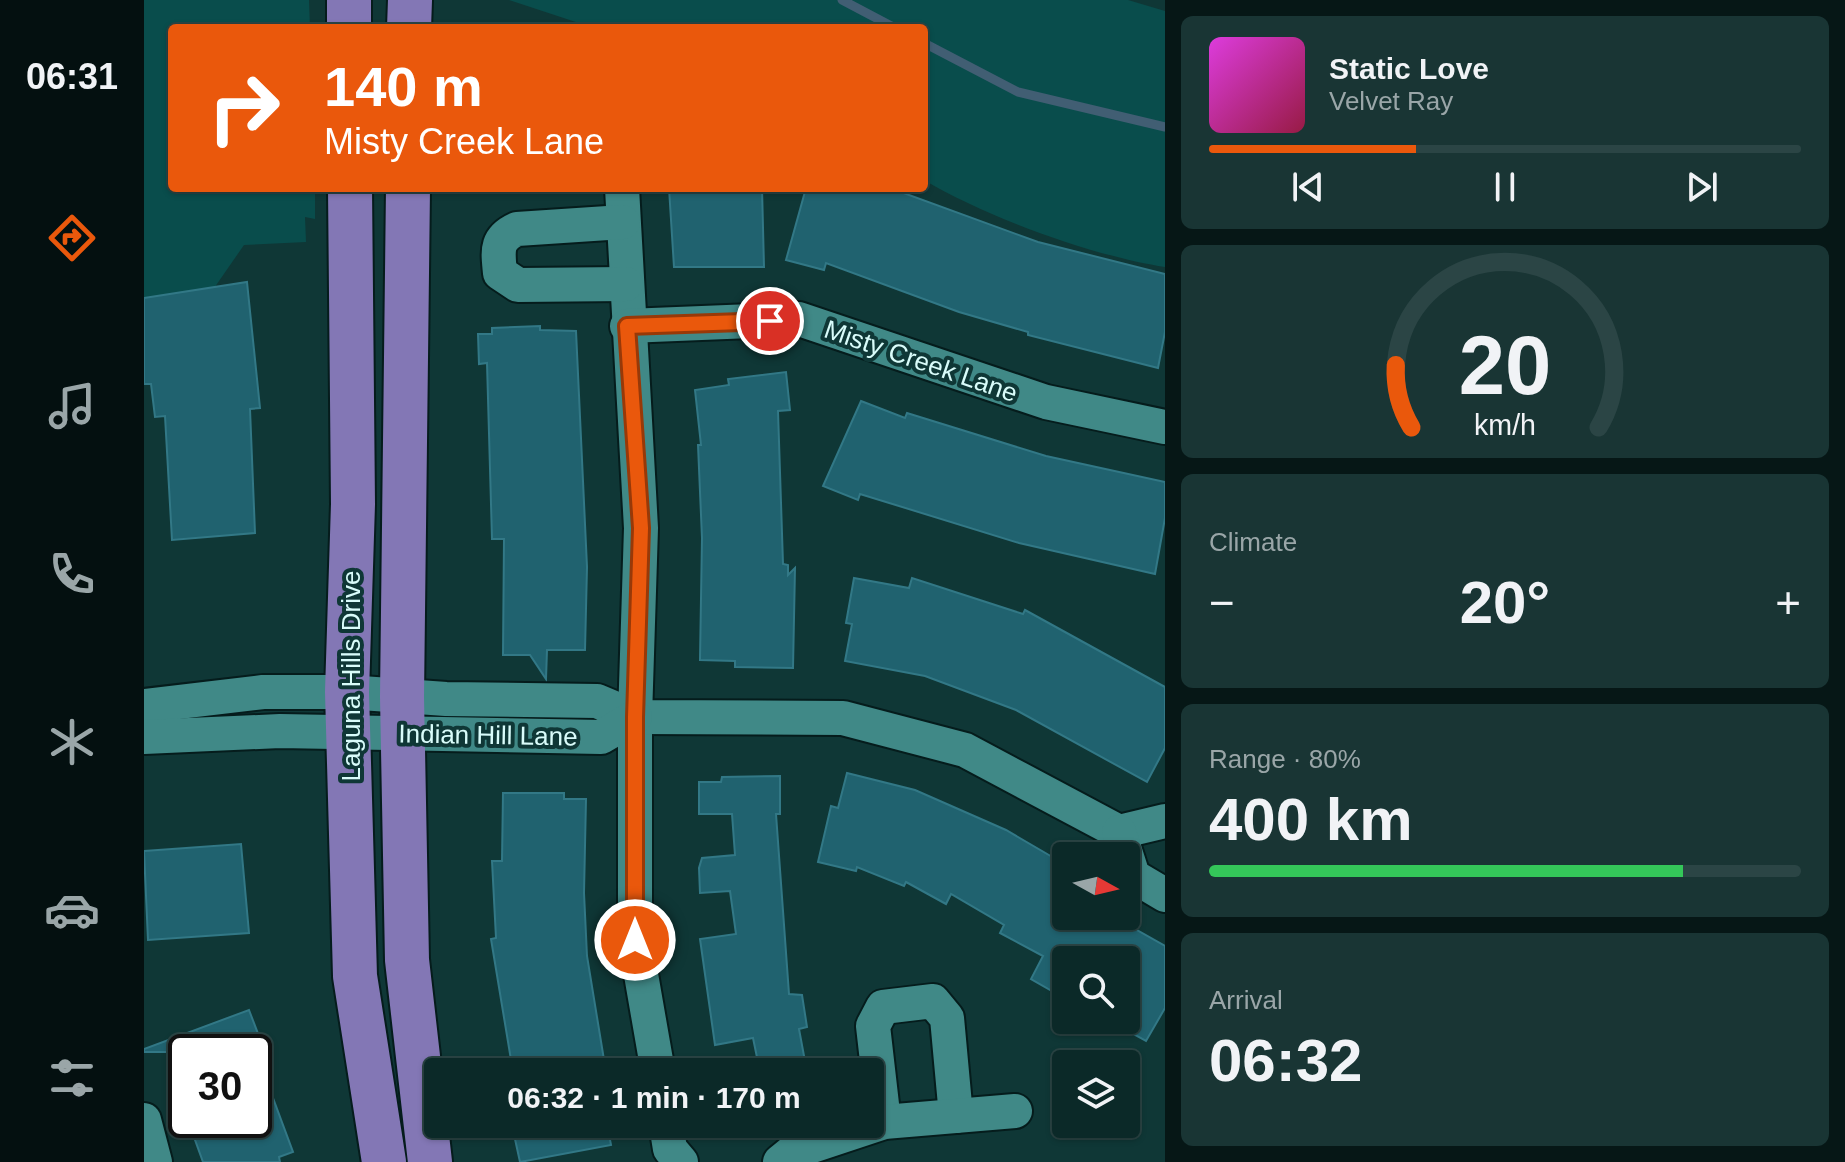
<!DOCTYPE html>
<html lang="en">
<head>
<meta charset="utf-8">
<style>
  body { margin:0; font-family:Arial,sans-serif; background:#193534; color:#f1f3f6; height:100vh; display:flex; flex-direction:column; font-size:30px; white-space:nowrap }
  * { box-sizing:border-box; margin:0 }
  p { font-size:26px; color:#9aa6a8 }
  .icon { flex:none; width:44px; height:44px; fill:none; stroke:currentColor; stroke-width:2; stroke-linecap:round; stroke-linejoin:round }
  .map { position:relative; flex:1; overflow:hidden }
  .sheet { display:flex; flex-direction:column; gap:16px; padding:16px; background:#061716; width:680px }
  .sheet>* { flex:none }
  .top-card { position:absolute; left:24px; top:24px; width:760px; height:168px; border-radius:8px; box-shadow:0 2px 6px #0004,0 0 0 2px #2b4545; background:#ea580c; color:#fff; overflow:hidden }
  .needle { width:52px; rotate:98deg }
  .controls { position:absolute; left:908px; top:842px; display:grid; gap:16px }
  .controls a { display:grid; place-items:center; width:88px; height:88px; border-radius:8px; background:#0b2928; box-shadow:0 2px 6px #0004,0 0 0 2px #2b4545; font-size:40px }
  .speed { position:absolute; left:24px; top:1034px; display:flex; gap:16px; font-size:40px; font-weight:700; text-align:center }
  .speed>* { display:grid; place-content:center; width:104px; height:104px; border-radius:50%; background:#0b2928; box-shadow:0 2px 6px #0004,0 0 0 2px #2b4545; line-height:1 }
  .speed .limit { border:4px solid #111; border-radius:12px; background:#fff; color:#111 }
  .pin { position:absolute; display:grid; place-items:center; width:68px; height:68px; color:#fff; margin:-34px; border:4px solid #fff; border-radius:50%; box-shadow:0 2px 8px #0007 }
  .me { position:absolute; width:88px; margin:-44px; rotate:0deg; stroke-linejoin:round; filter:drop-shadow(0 0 6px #0008) }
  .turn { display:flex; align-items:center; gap:28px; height:168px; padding:0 24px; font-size:36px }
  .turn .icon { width:104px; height:104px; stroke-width:2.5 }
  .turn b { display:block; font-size:56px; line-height:68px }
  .big { font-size:60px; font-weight:700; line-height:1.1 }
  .sheet .card { flex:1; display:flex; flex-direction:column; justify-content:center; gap:12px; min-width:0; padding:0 28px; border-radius:12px; background:#193534 }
  .sheet .dial { align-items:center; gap:0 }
  .dial svg { height:208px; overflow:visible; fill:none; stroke:#2b4545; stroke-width:7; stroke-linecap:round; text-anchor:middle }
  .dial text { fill:#f1f3f6; stroke:none }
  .song { display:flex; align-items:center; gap:24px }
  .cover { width:96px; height:96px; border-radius:12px; background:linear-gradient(135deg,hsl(300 70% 55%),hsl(340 70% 35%)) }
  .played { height:8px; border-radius:4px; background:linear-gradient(90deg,#ea580c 35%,#2b4545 35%) }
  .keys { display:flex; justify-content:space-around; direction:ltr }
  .heat { display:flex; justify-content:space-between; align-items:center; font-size:44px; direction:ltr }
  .charge { height:12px; border-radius:6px; background:linear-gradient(90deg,#34c759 80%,#2b4545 0) }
  .trip { position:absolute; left:280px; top:1058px; width:460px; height:80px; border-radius:8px; background:#0b2928; box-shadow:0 2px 6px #0004,0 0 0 2px #2b4545; font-weight:700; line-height:80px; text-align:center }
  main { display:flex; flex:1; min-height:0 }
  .tabs { display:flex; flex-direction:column; width:144px; justify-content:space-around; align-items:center; background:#041010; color:#9aa6a8 }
  .tabs .icon { width:56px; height:56px }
  .tabs .current { color:#ea580c }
  .tabs b { font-size:36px; color:#f1f3f6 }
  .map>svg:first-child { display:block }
  .green { fill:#094d4c }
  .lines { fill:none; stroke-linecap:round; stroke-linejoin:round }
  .stream { stroke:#415e73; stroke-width:9 }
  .building { fill:#20626f; stroke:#327886; stroke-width:2 }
  .minor-casing { stroke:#051c1c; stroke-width:38 }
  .major-casing { stroke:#051c1c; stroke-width:48 }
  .minor { stroke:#408987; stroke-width:34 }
  .major { stroke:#8377b5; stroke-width:44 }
  .route-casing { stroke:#983908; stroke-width:20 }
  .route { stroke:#ea580c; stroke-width:14 }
  .labels { text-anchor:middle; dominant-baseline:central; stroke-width:8; stroke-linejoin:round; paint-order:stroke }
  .street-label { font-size:26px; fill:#d9fcfa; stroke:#0f3736 }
</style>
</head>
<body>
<main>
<nav class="tabs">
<b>06:31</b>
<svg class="icon current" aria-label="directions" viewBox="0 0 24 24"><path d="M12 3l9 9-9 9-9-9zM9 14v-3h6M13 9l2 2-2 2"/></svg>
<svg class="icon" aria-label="music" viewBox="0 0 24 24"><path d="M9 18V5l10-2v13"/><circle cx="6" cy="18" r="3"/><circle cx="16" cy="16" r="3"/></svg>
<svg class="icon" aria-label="phone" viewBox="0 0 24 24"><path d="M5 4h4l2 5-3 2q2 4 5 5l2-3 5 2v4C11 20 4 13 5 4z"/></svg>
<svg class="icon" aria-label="climate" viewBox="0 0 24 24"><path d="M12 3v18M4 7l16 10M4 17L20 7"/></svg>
<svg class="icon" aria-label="car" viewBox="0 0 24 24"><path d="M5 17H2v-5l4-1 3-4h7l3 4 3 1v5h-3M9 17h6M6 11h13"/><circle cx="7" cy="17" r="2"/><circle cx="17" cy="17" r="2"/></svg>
<svg class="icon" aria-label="filters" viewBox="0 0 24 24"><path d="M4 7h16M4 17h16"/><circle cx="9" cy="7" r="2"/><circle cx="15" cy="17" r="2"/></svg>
</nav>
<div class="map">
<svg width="1021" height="1162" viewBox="0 0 1021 1162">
  <rect width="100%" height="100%" fill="#0f3736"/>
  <g class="green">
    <path d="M 0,0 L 165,0 L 166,28 L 28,28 L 28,188 L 171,188 L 171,219 L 161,217 L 162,242 L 100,245 L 66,294 L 0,300 Z"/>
    <path d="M 365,0 L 984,0 L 1021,11 L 1021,267 C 949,256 842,217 780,180 L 780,28 L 450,28 Z"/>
  </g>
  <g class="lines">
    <g class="stream">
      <path d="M 698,0 L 751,28"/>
      <path d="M 780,43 L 874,92 L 1021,127"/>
    </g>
  </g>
  <g class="building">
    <path d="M 525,188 L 618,188 L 620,267 L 530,267 Z"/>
    <path d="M 662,188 L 746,188 L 894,242 L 1021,274 L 1021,332 L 1014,368 L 884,335 L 884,332 L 815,312 L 682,263 L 680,270 L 642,260 Z"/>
    <path d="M 103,282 L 116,408 L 106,409 L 111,533 L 28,540 L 21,416 L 11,417 L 7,384 L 0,384 L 0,298 Z"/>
    <path d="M 396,326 L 396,330 L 432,331 L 443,567 L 441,650 L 403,650 L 402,679 L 386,655 L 359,655 L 360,539 L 348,539 L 343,363 L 335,364 L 334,334 L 348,334 L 348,328 Z"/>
    <path d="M 642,372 L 646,410 L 634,411 L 639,564 L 644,565 L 644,575 L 651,568 L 649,668 L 591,667 L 591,661 L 556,660 L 558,538 L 554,445 L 557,445 L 551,390 L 585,385 L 584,379 Z"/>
    <path d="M 717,401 L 761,418 L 763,413 L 902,456 L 1021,482 L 1021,518 L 1011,574 L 875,543 L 716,494 L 714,500 L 679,486 Z"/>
    <path d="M 710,578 L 765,588 L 768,578 L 879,614 L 881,610 L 1021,687 L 1021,748 L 1003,782 L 872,710 L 781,676 L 701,661 L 708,624 L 702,623 Z"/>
    <path d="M 703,773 L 771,790 L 862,830 L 922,865 L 922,916 L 968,916 L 1021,946 L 1021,1008 L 1002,1041 L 971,1024 L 974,1020 L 982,1020 L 982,960 L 922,960 L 922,999 L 887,979 L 899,956 L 856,933 L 860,925 L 807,894 L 802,904 L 762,882 L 760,886 L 713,867 L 712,871 L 674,862 L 687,806 L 694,808 Z"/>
    <path d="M 636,776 L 636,814 L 632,814 L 645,994 L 658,995 L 663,1027 L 655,1029 L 663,1072 L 616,1072 L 609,1038 L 571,1045 L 556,939 L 592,934 L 586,891 L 556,893 L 555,868 L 558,858 L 591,855 L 588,814 L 555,814 L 555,782 L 577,782 L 578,777 Z"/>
    <path d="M 359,793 L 420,793 L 420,799 L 442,799 L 440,893 L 443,956 L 462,1072 L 369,1072 L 347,939 L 352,938 L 348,861 L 358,861 Z"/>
    <path d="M 97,844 L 105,933 L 4,940 L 0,851 Z"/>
    <path d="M 105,1010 L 121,1052 L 0,1052 L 0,1049 Z"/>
    <path d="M 110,1055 L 113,1055 L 149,1152 L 135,1157 L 136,1162 L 59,1162 L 46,1126 L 49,1125 L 48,1120 L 110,1120 Z"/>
    <path d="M 396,1124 L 463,1124 L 467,1145 L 376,1162 L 369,1130 Z"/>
  </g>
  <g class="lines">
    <defs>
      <g id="minor">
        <path d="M 478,188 L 497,528 L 491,717 L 491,940 L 514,1072"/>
        <path d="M 479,222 L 373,229 C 351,239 354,251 356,273 L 374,285 L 482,284"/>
        <path d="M 483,326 L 655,319 L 902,402 L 1021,427"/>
        <path d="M 0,706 L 119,692 L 203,692 L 302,699 L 453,701 L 491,717 L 699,718 L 821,750 L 975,832 L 1021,821"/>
        <path d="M 0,737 L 136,731 L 457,737 L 491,717"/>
        <path d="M 975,832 L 989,876 L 1021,895"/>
        <path d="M 0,1120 L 11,1162"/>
        <path d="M 740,1122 L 729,1026 L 739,1007 L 789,1001 L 803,1018 L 812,1116"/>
        <path d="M 522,1124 L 526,1149 L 537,1162"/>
        <path d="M 636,1162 L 647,1153 L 740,1122 L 871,1111"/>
      </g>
      <g id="major">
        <path d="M 205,0 L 205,28"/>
        <path d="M 265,28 L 266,0"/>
        <path d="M 206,188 L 209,504 L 203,692 L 211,976 L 240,1162"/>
        <path d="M 264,188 L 258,697 L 263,960 L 286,1162"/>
      </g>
    </defs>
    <use href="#minor" class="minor-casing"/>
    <use href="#major" class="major-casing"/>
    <use href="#minor" class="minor"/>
    <use href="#major" class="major"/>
  </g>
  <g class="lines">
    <defs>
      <path id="route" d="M 491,940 L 491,717 L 497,528 L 483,326 L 626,321"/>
    </defs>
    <use href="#route" class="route-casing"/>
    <use href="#route" class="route"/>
  </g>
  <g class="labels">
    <g class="street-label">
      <text transform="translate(777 361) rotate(19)">Misty Creek Lane</text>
      <text transform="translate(207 676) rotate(-90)">Laguna Hills Drive</text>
      <text transform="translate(344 735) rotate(1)">Indian Hill Lane</text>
    </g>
  </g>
</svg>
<div class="controls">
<a><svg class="needle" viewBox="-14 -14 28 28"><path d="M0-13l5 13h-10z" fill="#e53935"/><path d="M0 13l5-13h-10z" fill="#9aa6a8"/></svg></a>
<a><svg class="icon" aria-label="search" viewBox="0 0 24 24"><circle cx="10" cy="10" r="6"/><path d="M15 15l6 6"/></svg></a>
<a><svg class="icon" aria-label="layers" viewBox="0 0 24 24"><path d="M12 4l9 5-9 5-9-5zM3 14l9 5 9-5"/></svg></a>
</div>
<div class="speed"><div class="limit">30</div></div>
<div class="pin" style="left:626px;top:321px;background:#d93025"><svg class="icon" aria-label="arrive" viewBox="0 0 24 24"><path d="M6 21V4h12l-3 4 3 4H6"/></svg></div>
<svg class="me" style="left:491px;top:940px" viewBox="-20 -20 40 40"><circle r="17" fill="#ea580c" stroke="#fff" stroke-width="3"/><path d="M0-11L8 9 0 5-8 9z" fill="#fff"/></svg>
<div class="trip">06:32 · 1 min · 170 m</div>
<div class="top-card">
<div class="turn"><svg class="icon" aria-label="right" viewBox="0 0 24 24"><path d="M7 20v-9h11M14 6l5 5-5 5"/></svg><div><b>140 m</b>Misty Creek Lane</div></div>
</div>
</div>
<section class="sheet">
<div class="card">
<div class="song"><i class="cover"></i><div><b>Static Love</b><p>Velvet Ray</p></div></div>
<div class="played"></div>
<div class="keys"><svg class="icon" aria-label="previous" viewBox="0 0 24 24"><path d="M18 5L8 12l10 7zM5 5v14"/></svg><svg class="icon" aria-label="pause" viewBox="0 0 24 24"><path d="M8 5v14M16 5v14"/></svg><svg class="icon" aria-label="next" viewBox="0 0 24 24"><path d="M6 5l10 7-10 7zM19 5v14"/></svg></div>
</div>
<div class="card dial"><svg viewBox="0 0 100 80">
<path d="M14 69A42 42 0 1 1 86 69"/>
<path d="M14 69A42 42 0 0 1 8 45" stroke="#ea580c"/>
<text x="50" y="56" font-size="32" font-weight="700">20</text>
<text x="50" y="72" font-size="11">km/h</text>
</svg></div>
<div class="card"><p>Climate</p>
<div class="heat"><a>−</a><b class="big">20°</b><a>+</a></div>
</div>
<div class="card"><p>Range · 80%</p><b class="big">400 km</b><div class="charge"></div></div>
<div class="card"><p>Arrival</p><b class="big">06:32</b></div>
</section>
</main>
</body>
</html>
